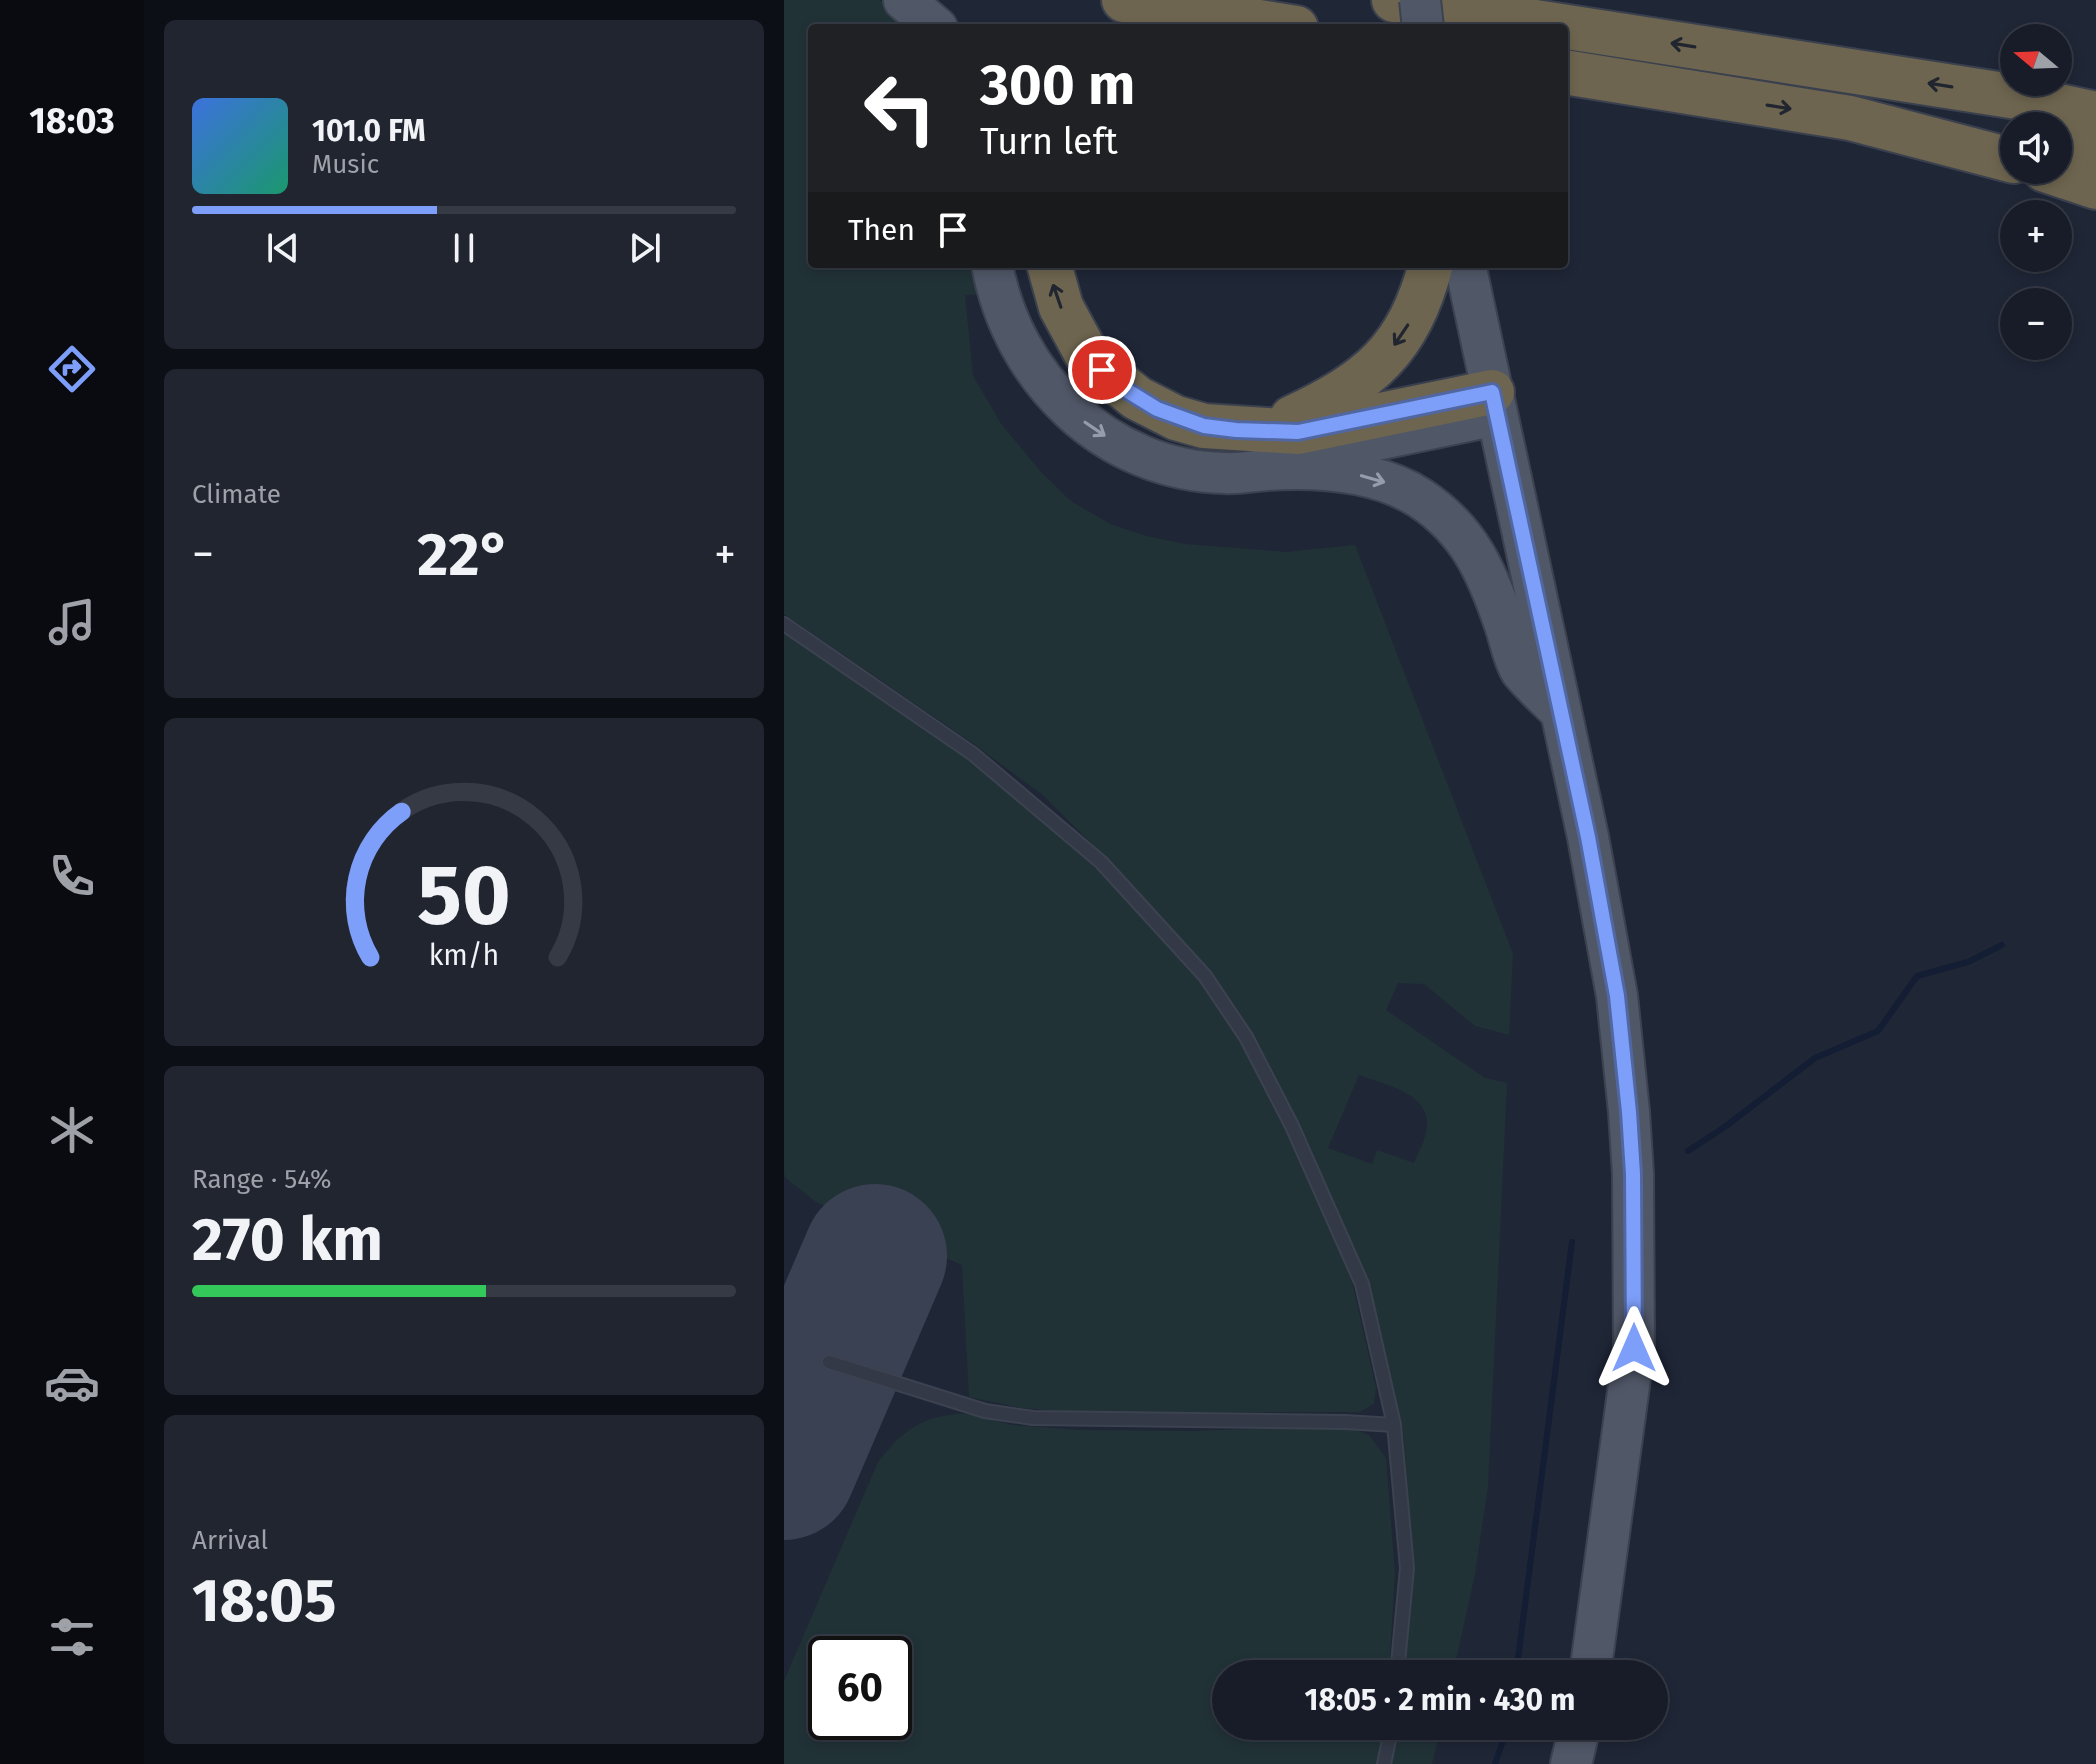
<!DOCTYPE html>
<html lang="en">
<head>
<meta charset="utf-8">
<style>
  body { margin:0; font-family:"Fira Sans",sans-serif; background:#202530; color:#f1f3f6; height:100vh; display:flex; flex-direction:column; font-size:30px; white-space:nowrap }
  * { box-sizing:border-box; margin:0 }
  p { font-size:26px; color:#9ea1a8 }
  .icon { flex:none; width:44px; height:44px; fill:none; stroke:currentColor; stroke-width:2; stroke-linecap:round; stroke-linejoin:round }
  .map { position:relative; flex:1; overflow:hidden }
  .panel { display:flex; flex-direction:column; gap:20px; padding:20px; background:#0d0f16; width:640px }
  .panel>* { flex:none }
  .banner { position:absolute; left:24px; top:24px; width:760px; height:244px; border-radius:8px; box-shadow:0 4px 12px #0003,0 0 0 2px #363a45; background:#202124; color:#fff; overflow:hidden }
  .needle { width:52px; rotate:289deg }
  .fabs { position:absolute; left:1216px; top:24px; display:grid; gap:16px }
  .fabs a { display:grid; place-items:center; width:72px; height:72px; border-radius:50%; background:#171c28; box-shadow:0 4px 12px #0003,0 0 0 2px #363a45; font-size:40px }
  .speed { position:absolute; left:24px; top:1636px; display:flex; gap:16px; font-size:40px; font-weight:700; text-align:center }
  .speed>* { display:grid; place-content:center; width:104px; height:104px; border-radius:50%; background:#171c28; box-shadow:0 4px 12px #0003,0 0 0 2px #363a45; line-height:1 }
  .speed .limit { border:4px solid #111; border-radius:12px; background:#fff; color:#111 }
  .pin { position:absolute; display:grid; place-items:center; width:68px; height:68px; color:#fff; margin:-34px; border:4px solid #fff; border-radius:50%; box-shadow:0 2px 8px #0007 }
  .me { position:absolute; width:88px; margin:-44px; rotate:0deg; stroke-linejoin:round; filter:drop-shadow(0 0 6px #0008) }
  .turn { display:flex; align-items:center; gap:28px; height:168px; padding:0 40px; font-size:36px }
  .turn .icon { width:104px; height:104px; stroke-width:2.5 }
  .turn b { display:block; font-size:56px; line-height:68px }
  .then { display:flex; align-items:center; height:76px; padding:0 40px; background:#0003; gap:16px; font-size:30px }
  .big { font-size:60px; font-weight:700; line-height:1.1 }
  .panel .tile { flex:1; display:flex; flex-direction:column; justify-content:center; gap:12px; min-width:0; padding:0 28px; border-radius:12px; background:#202530 }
  .panel .dial { align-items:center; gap:0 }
  .dial svg { height:208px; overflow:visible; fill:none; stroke:#363a45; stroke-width:7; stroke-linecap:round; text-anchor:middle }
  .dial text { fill:#f1f3f6; stroke:none }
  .song { display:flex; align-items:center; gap:24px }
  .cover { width:96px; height:96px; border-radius:12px; background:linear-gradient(135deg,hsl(220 70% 55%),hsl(160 70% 35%)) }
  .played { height:8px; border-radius:4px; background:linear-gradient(90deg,#7d9ef9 45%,#363a45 45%) }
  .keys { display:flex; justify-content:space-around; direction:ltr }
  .heat { display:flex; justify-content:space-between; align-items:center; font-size:44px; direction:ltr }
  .charge { height:12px; border-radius:6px; background:linear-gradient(90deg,#34c759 54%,#363a45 0) }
  .trip { position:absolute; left:428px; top:1660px; width:456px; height:80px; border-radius:40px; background:#171c28; box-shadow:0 4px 12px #0003,0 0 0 2px #363a45; font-weight:700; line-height:80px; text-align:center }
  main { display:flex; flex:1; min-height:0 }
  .menu { display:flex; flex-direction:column; width:144px; justify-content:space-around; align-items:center; background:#090b10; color:#9ea1a8 }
  .menu .icon { width:56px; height:56px }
  .menu .selected { color:#7d9ef9 }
  .menu b { font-size:36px; color:#f1f3f6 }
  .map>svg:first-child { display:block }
  .green { fill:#213237; fill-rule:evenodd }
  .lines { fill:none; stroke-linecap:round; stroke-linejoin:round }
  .stream { stroke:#131d33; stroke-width:6 }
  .taxiway { stroke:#3a4152; stroke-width:58 }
  .runway { stroke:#3a4152; stroke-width:144 }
  .lane-casing { stroke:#3c4250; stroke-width:16 }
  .primary-casing { stroke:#3c4250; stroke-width:44 }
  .highway-casing { stroke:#3a404e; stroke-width:48 }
  .lane { stroke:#333947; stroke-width:12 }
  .primary { stroke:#505767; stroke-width:40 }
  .highway { stroke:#6d654f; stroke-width:44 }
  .primary-bridge-casing { stroke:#3c4250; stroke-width:44; stroke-linecap:butt }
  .primary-bridge { stroke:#505767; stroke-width:40 }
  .oneway { stroke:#20252f }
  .oneway2 { stroke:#959cad }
  .route-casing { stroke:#5167a2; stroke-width:20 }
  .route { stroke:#7d9ef9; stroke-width:14 }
</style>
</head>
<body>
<main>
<nav class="menu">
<b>18:03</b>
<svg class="icon selected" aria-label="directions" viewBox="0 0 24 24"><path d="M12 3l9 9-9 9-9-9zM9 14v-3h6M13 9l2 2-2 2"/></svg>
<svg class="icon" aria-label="music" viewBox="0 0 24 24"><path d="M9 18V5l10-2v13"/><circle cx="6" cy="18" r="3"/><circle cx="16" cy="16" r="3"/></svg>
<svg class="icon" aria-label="phone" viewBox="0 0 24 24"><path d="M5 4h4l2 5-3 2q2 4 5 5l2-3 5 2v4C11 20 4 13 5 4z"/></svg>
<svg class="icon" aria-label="climate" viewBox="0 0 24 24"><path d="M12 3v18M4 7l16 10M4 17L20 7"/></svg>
<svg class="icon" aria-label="car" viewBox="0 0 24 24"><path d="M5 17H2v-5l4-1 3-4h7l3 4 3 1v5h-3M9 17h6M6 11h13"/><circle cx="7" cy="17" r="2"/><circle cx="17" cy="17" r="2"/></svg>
<svg class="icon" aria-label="filters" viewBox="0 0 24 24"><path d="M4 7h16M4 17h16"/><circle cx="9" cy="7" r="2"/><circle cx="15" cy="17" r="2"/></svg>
</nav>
<section class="panel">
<div class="tile">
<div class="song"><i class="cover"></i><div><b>101.0 FM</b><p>Music</p></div></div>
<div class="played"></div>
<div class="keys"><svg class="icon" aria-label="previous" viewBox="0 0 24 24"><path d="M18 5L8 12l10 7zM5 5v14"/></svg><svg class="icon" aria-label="pause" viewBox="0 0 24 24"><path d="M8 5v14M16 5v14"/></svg><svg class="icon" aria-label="next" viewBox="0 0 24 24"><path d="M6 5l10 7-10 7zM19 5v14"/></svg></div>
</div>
<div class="tile"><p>Climate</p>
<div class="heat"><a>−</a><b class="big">22°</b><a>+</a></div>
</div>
<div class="tile dial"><svg viewBox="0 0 100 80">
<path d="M14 69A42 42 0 1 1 86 69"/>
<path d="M14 69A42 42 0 0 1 26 13" stroke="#7d9ef9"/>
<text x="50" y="56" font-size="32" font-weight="700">50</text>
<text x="50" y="72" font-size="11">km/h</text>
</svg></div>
<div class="tile"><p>Range · 54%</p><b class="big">270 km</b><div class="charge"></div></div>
<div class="tile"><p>Arrival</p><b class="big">18:05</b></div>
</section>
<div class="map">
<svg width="1312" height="1764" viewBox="0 0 1312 1764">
  <rect width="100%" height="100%" fill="#1f2636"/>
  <g class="green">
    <path d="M 0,0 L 95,0 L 114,10 L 134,28 L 28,28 L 28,264 L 195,264 L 200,294 L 181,295 L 189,376 L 218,425 L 257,472 L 287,501 L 326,524 L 362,536 L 401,544 L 503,552 L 571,545 L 729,954 L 725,1035 L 691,1026 L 640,984 L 614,983 L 602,1010 L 701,1078 L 723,1083 L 704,1486 L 691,1574 L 669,1674 L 619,1674 L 628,1566 L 620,1436 L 582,1279 L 525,1144 L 468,1037 L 410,956 L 341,877 L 260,796 L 187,742 L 0,614 ZM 575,1075 C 601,1085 651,1093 642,1132 C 640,1143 634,1153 630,1163 L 593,1150 L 588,1164 L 544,1148 Z"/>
    <path d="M 0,631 L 188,761 L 255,814 L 328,882 L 417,983 L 455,1040 L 504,1128 L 540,1204 L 569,1286 L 592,1388 L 590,1404 L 575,1412 L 299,1413 L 237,1408 L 185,1397 L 178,1265 L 32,1202 L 2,1178 L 0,1174 Z"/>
    <path d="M 172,1414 L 183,1414 L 229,1425 L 296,1430 L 405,1431 L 552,1426 L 567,1428 L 585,1435 L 602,1458 L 611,1573 L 605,1674 L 442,1674 L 442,1726 L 601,1726 L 593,1764 L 0,1764 L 0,1681 L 94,1462 C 117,1433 134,1418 172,1414 ZM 42,1654 L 110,1654 L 110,1722 L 42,1722 Z"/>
    <path d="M 613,1726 L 657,1726 L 648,1764 L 607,1764 Z"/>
  </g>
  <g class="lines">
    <g class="stream">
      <path d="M 904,1151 L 942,1126 L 1031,1058 L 1094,1031 L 1133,976 L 1184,962 L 1218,945"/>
      <path d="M 732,1674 L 788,1242"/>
      <path d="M 711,1764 L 724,1726"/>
    </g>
    <path class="taxiway" d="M 0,1334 L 58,1332"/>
    <path class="runway" d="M 0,1468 L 91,1256"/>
    <defs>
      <g id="lane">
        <path d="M 0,624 L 189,754 L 317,862 L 421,976 L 462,1037 L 508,1126 L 578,1284 L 610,1425 L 623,1568 L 613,1674"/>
        <path d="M 45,1362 L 201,1411 L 249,1418 L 561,1422 L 610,1425"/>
        <path d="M 600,1764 L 608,1726"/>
      </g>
      <g id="primary">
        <path d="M 120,0 L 153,28"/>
        <path d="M 208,264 C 228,378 322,471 441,473 C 455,474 469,471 483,470 C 533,467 592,470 636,498 C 685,530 703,572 721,625 C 726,639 729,659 737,671 C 748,685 763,698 775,710"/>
        <path d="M 681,264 L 804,837 L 833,996 L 845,1112 L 849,1174 L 850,1348 L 806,1674"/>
        <path d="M 516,456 L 713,415"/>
        <path d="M 787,1764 L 796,1726"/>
      </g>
      <g id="highway">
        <path d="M 340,0 L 512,28"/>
        <path d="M 610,0 L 1233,97 L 1312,114"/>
        <path d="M 780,72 L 1066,118 L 1230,161"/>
        <path d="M 1274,140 L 1312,149"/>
        <path d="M 1261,170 L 1312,187"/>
        <path d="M 265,264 L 277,307 L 302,353 L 318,370 L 353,398 L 392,418 L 420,426 L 514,432 L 708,392"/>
        <path d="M 508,418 C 586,381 624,351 647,264"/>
      </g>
    </defs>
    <use href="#lane" class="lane-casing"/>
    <use href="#primary" class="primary-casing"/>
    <use href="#highway" class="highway-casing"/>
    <use href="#lane" class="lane"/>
    <use href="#primary" class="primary"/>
    <use href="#highway" class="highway"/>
    <defs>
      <path id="primary-bridge" d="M 636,0 L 639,28"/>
    </defs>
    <use href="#primary-bridge" class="primary-bridge-casing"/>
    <use href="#primary-bridge" class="primary-bridge"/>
  </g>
  <defs><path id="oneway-shaft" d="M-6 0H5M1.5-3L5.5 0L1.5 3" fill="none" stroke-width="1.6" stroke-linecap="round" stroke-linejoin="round" transform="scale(2)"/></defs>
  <g class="oneway">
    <use href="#oneway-shaft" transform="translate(899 45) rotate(-171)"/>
    <use href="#oneway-shaft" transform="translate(1156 85) rotate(-171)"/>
    <use href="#oneway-shaft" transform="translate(995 107) rotate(9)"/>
    <use href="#oneway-shaft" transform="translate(273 296) rotate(-109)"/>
    <use href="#oneway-shaft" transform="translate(617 335) rotate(124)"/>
  </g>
  <g class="oneway2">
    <use href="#oneway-shaft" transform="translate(311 429) rotate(34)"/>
    <use href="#oneway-shaft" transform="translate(589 479) rotate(16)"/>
  </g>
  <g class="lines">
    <defs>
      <path id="route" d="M 318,370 L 334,385 L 373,409 L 420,426 L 452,430 L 514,432 L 708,392 L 804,837 L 833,996 L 845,1112 L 849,1174 L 850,1348"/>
    </defs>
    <use href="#route" class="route-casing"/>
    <use href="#route" class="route"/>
  </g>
</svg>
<div class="fabs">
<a><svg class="needle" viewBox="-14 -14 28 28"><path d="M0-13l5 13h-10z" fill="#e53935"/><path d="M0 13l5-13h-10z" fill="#9ea1a8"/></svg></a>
<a><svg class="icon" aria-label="sound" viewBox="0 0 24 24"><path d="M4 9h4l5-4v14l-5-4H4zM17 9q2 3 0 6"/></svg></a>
<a>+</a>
<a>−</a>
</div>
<div class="speed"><div class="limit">60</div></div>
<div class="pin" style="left:318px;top:370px;background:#d93025"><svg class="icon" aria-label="arrive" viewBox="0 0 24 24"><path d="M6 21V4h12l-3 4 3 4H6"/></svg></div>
<svg class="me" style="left:850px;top:1348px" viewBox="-20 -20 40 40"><path d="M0-17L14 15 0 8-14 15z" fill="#7d9ef9" stroke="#fff" stroke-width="4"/></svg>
<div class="trip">18:05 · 2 min · 430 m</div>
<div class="banner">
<div class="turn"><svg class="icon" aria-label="left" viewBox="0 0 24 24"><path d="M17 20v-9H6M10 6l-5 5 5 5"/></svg><div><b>300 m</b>Turn left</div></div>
<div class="then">Then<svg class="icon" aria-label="arrive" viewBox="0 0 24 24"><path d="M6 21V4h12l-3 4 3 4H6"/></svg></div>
</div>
</div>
</main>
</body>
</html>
